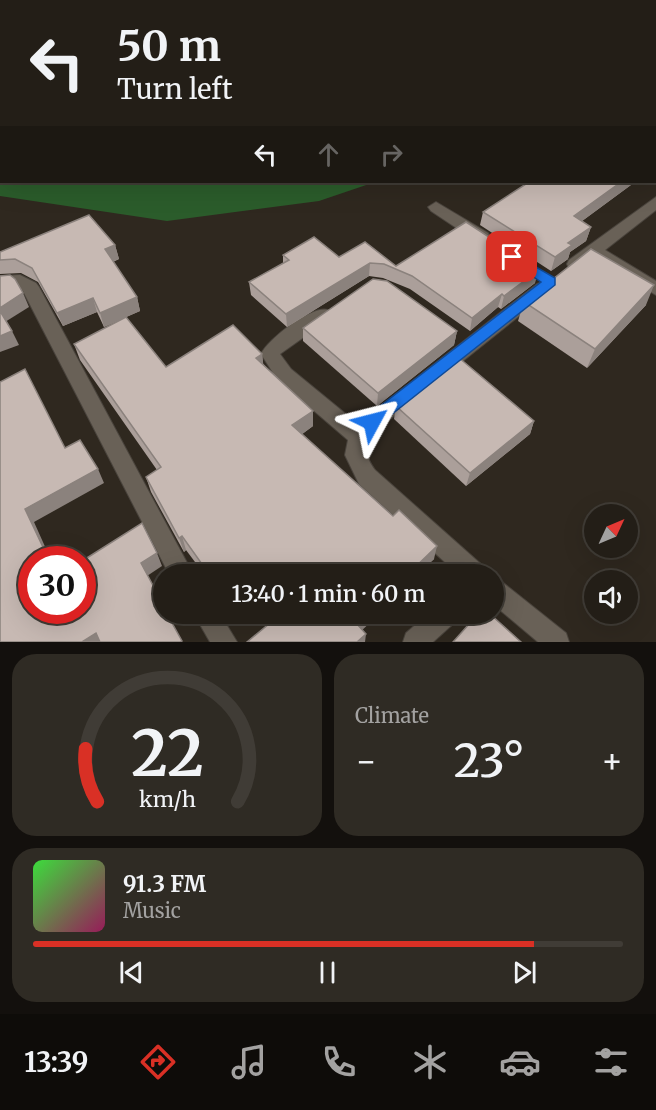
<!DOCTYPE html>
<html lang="en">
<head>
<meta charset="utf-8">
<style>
  body { margin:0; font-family:Merriweather,serif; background:#2f2b24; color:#f1f3f6; height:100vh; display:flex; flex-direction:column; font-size:22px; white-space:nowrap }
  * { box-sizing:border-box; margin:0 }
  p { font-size:20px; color:#a3a2a1 }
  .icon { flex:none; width:33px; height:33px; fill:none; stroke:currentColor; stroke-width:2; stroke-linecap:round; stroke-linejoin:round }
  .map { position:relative; height:642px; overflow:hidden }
  .panel { display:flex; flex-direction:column; gap:12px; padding:12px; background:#13100d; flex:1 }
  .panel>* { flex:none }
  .guide { position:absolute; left:0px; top:0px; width:657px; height:183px; box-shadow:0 6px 24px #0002,0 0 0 2px #403c36; background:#231e17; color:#f1f3f6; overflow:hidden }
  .needle { width:39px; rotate:46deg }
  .controls { position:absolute; left:584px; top:504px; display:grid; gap:12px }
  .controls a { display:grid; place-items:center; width:54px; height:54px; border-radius:50%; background:#231e17; box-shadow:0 6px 24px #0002,0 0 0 2px #403c36; font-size:30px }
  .speed { position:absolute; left:18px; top:546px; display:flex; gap:12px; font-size:30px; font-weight:700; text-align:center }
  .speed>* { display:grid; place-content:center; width:78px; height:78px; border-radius:50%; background:#231e17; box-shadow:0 6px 24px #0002,0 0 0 2px #403c36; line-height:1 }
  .speed .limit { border:9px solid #d22; background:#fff; color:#111 }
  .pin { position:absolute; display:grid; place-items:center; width:51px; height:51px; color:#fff; margin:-26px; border-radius:12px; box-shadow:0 3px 9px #0006 }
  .me { position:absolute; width:66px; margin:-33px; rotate:52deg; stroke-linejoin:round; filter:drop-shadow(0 0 4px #0008) }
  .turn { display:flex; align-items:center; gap:21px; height:126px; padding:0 18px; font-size:27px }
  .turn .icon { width:78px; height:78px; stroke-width:2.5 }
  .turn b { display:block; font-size:42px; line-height:51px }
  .lanes { display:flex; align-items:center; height:57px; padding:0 18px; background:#0003; justify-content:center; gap:30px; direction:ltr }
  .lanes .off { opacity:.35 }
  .big { font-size:45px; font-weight:600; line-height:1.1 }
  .panel .tile { flex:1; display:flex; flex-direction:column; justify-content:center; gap:9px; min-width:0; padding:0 21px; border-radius:24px; background:#2f2b24 }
  .panel .dial { align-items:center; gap:0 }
  .dial svg { height:156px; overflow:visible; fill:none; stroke:#403c36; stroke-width:7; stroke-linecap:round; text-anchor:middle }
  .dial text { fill:#f1f3f6; stroke:none }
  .song { display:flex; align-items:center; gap:18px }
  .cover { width:72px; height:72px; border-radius:9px; background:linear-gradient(135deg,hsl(120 70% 55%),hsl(330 70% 35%)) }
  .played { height:6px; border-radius:3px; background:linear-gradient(90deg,#d93025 85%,#403c36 85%) }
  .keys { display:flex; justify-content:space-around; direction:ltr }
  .heat { display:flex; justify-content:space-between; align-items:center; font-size:33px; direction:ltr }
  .panel .tiles { flex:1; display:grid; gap:12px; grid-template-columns:1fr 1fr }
  .tile:last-child { grid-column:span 2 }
  .trip { position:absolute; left:153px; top:564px; width:351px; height:60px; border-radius:30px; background:#231e17; box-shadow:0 6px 24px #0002,0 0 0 2px #403c36; font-weight:600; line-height:60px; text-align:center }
  .tab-bar { display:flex; height:96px; justify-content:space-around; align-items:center; background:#0e0c09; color:#a3a2a1 }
  .tab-bar .icon { width:42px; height:42px }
  .tab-bar .current { color:#d93025 }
  .tab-bar b { font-size:27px; color:#f1f3f6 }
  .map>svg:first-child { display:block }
  .green { fill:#2b5c2b }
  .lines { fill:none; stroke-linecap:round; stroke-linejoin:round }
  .minor-casing { stroke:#4a443d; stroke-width:2 }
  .minor { fill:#696157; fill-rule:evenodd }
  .wall { fill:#ab9f9a }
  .shaded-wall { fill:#8b827d }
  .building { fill:#c7b9b3; stroke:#8b827d; stroke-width:1.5 }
  .route { fill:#1a73e8; stroke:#114b97; stroke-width:1.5 }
</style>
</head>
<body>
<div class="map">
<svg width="656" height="642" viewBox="0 0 656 642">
  <rect width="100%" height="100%" fill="#2f281f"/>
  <path class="green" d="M 0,0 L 546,0 L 2,2 L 2,182 L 375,182 L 319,201 L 167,221 L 0,196 Z"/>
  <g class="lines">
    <defs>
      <g id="minor">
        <path d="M 649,0 L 656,0 L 656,5 L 656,2 Z"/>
        <path d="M 656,197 L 656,210 L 605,250 L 656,281 L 656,295 L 594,258 L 581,268 L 569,268 L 567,264 L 569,260 Z"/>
        <path d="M 436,202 L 488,233 L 490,237 L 488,241 L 476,241 L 431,211 L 428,207 Z"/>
        <path d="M 20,275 L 36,283 L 39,287 L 193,574 L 169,574 L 23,291 L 17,287 L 0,288 L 0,276 Z"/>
        <path d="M 543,282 L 549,284 L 552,288 L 549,292 L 379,428 C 366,443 362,453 375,470 L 483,566 L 487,574 L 458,574 L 359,484 L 345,455 L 348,440 L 277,379 L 261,354 C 268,339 312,305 328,310 L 331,315 L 328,320 L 280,354 L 291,369 L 358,424 L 537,284 Z"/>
        <path d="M 494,578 L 502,582 L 566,633 L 569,642 L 538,642 L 494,605 Z"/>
        <path d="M 194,614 L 220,614 L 237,642 L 210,642 Z"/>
        <path d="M 428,614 L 457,614 L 454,623 L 433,642 L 403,642 L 406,633 Z"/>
      </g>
    </defs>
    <use href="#minor" class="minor-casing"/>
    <use href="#minor" class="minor"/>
  </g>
  <g class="wall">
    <path d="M 559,0 L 641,0 L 639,2 L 559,2 Z"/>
    <path d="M 529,182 L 635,182 L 582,221 L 591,227 L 586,241 L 570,252 L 568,259 L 551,271 L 480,225 L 483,212 Z"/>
    <path d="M 115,245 L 119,259 L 113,262 L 137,297 L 140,311 L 126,317 L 166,367 L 262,354 L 263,364 L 313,411 L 313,426 L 302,434 L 434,559 L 418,574 L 204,574 L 186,550 L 184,552 L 151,492 L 146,477 L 157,470 L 80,360 L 74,344 L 125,318 L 104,327 L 97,312 L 63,326 L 38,282 L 21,273 L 0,274 L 0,252 Z"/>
    <path d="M 283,255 L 339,257 L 396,266 L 535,283 L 501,309 L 498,307 L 470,331 L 410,289 L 383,278 L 369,276 L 287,327 L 251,295 L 249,282 L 283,263 Z"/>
    <path d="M 524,302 L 646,305 L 587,368 L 518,321 Z"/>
    <path d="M 303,328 L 457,331 L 454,345 L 377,406 L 303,341 Z"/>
    <path d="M 396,406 L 534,421 L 530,434 L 466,486 L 394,419 Z"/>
    <path d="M 231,614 L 249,614 L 236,621 Z"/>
  </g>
  <g class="shaded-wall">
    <path d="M 629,0 L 641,0 L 639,2 L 627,2 Z"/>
    <path d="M 621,182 L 635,182 L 570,230 L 574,216 Z"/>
    <path d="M 591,227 L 586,241 L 570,252 L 568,259 L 551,271 L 555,257 L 568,243 Z"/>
    <path d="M 115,245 L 119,259 L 109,263 L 105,249 Z"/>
    <path d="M 370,263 L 369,276 L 287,327 L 286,314 Z"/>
    <path d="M 539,270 L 535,283 L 501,309 L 504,296 Z"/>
    <path d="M 654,285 L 646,305 L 587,368 L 595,349 Z"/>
    <path d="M 23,293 L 29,307 L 5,322 L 0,312 L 0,308 Z"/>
    <path d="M 502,294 L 498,307 L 470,331 L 472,318 Z"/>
    <path d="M 137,297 L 140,311 L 104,327 L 100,313 Z"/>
    <path d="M 93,298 L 97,312 L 63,326 L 57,313 Z"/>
    <path d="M 12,331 L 19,345 L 0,352 L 0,336 Z"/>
    <path d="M 457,331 L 454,345 L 377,406 L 378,393 Z"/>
    <path d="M 262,354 L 264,370 L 256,358 Z"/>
    <path d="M 313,411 L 313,426 L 293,441 L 292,425 Z"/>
    <path d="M 534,421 L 530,434 L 466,486 L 470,473 Z"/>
    <path d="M 98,469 L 104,483 L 34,522 L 51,560 L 49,560 L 25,509 Z"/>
    <path d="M 182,536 L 186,550 L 184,552 L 179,538 Z"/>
    <path d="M 437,546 L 434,559 L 418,574 L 408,574 Z"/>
    <path d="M 157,553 L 162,566 L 147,576 L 141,563 Z"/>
    <path d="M 298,570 L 298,574 L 290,574 Z"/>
    <path d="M 235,614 L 249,614 L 236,621 Z"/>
    <path d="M 368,614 L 379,614 L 356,636 L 357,624 Z"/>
    <path d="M 96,633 L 102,642 L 82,642 Z"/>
    <path d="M 366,634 L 365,642 L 357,642 Z"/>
  </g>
  <g class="building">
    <path d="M 592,0 L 629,0 L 627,2 L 596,2 Z"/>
    <path d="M 529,182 L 621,182 L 574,216 L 591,227 L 568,243 L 572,245 L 555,257 L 483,212 Z"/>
    <path d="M 89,215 L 115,245 L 105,249 L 137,297 L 100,313 L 93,298 L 57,313 L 32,268 L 15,259 L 0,260 L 0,252 Z"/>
    <path d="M 466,222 L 539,270 L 504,296 L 502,294 L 472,318 L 412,276 L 384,264 L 370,263 L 286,314 L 249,282 L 289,260 L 283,255 L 314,237 L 339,257 L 365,242 L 396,266 Z"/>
    <path d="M 591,249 L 654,285 L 595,349 L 524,302 Z"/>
    <path d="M 10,275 L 15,279 L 23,293 L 0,308 L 0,276 Z"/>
    <path d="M 373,279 L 387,281 L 457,331 L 378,393 L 303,328 Z"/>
    <path d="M 0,311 L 12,331 L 0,336 Z"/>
    <path d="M 126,317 L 166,367 L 233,325 L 262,354 L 256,358 L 313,411 L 292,425 L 393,516 L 399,510 L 437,546 L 408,574 L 301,574 L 298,570 L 290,574 L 209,574 L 182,536 L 179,538 L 146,477 L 161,467 L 74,344 Z"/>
    <path d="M 458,357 L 534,421 L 470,473 L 396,406 Z"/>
    <path d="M 25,369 L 65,448 L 80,440 L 98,469 L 25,509 L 49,560 L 32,560 L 32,610 L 82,610 L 82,561 L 142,523 L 157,553 L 141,563 L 164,606 L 164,614 L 167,614 L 182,641 L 180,642 L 100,642 L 96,633 L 82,642 L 0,642 L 0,382 Z"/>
    <path d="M 281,614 L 368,614 L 357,624 L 366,634 L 357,642 L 247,642 Z"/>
    <path d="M 478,614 L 490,614 L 521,642 L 453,642 Z"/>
  </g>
  <path class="route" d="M 512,253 L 555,278 L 555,285 L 377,426 L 366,426 L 364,422 L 366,417 L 541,282 L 508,260 L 506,257 Z"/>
</svg>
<div class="controls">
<a><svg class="needle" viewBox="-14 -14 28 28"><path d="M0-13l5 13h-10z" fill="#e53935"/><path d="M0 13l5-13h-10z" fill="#a3a2a1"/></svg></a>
<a><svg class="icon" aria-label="sound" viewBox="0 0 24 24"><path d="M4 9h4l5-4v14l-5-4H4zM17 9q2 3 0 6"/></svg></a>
</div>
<div class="speed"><div class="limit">30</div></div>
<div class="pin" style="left:512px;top:257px;background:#d93025"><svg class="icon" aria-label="arrive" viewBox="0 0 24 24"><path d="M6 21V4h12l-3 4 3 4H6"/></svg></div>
<svg class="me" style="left:372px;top:422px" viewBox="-20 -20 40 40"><path d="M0-17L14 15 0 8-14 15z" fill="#1a73e8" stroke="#fff" stroke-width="4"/></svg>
<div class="trip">13:40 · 1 min · 60 m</div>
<div class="guide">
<div class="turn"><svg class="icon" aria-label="left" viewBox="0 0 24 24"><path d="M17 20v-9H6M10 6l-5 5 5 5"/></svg><div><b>50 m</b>Turn left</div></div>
<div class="lanes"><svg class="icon" aria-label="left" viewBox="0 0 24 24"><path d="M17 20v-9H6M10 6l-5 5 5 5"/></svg><svg class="icon off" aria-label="ahead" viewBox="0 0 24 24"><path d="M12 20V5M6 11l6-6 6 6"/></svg><svg class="icon off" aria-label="right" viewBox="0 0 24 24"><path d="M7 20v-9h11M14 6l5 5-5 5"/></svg></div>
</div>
</div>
<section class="panel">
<div class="tiles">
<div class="tile dial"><svg viewBox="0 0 100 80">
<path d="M14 69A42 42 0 1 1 86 69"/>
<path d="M14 69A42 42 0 0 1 8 42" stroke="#d93025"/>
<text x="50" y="56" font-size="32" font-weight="700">22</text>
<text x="50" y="72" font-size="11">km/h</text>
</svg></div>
<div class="tile"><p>Climate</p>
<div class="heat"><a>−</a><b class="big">23°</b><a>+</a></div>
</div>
<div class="tile">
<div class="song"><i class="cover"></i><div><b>91.3 FM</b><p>Music</p></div></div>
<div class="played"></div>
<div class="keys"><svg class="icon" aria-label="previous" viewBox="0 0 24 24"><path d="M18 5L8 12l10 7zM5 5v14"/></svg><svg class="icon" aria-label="pause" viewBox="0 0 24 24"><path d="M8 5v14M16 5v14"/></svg><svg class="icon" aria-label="next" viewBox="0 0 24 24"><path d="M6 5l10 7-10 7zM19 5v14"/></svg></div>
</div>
</div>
</section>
<nav class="tab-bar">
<b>13:39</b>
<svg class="icon current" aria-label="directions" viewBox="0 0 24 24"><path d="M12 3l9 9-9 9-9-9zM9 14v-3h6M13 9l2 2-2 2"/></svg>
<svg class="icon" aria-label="music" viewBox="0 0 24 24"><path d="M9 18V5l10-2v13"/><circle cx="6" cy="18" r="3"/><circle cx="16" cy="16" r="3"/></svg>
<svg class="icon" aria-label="phone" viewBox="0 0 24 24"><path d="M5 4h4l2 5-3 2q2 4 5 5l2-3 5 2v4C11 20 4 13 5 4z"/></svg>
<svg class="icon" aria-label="climate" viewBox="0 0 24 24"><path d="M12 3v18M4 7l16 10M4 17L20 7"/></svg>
<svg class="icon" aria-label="car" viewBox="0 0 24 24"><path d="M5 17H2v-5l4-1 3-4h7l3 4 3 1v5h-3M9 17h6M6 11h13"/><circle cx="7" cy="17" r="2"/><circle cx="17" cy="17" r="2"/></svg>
<svg class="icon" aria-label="filters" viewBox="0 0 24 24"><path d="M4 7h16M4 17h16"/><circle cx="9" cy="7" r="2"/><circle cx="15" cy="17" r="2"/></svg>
</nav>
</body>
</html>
